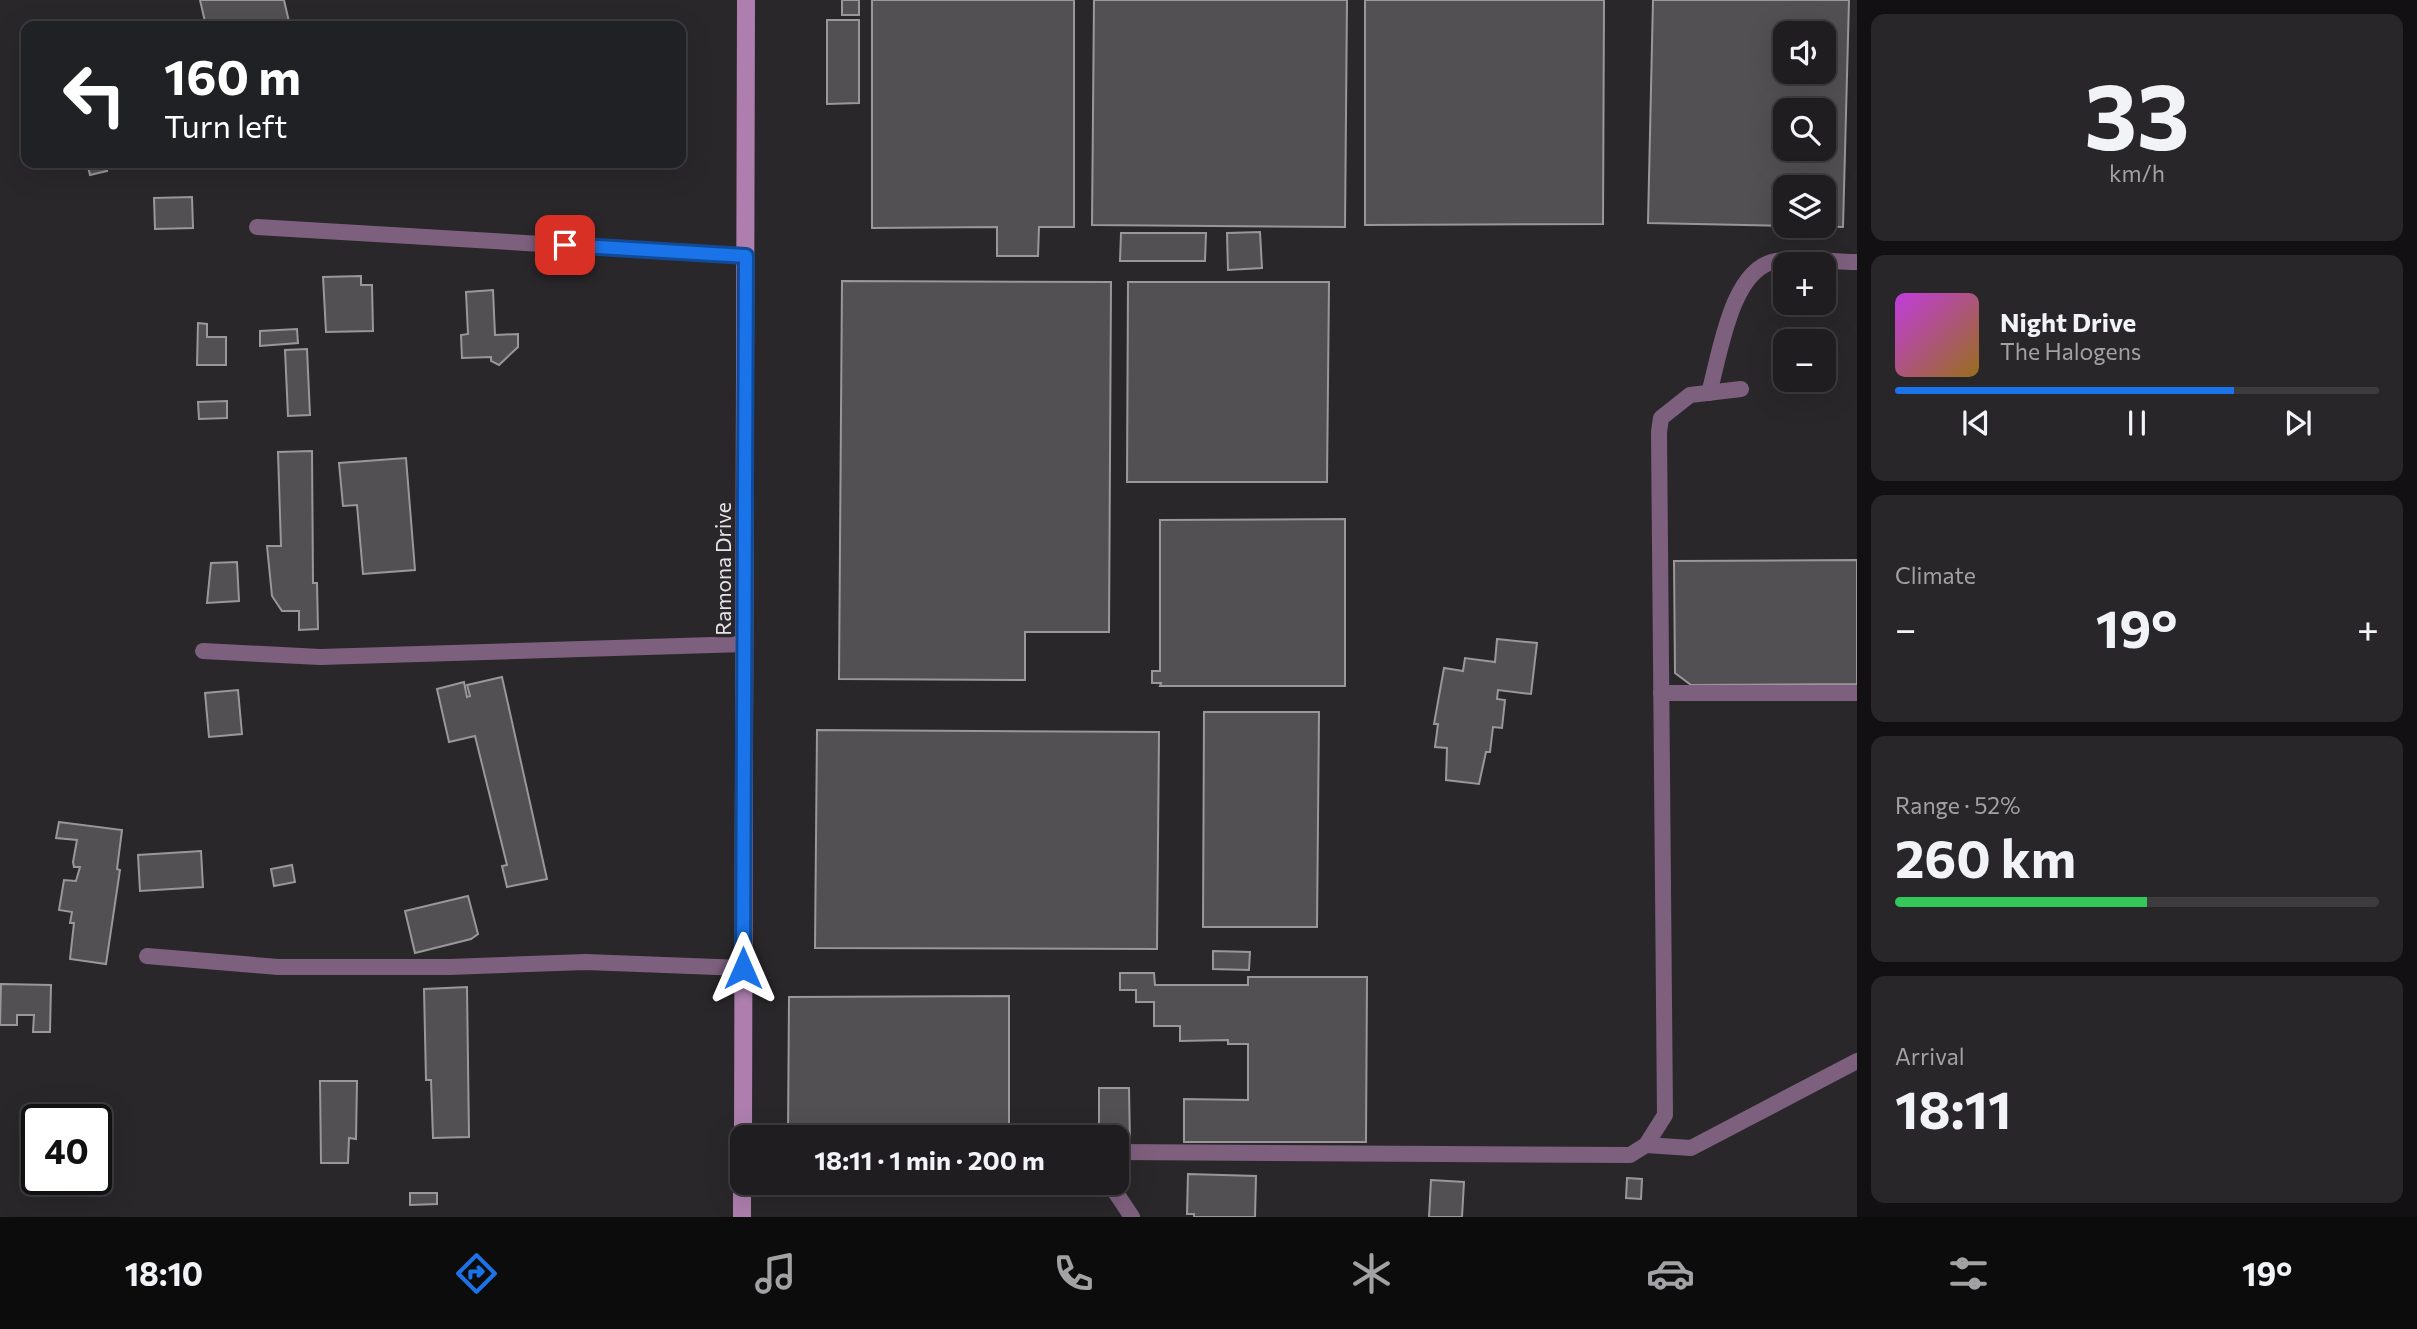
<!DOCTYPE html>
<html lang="en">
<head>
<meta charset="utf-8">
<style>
  body { margin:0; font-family:Commissioner,sans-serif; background:#282629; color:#f1f3f6; height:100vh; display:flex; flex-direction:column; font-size:26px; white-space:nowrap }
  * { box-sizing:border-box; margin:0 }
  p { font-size:23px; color:#a2a2a5 }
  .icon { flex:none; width:38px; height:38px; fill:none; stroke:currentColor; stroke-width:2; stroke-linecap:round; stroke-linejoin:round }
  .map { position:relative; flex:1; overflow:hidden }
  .side { display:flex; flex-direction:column; gap:14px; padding:14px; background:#121012; width:560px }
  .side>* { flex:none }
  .banner { position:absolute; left:21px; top:21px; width:665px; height:147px; border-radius:14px; box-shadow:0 7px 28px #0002,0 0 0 2px #3d3b3e; background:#202124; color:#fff; overflow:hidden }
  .buttons { position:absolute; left:1773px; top:21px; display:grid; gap:14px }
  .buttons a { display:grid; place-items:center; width:63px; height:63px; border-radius:14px; background:#201d20; box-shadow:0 7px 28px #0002,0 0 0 2px #3d3b3e; font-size:35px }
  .speed { position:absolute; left:21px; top:1104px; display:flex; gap:14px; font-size:35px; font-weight:700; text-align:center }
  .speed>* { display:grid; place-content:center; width:91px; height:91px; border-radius:50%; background:#201d20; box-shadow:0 7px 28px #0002,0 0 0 2px #3d3b3e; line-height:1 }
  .speed .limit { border:4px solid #111; border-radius:10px; background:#fff; color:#111 }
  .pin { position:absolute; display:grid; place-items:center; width:60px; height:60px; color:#fff; margin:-30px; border-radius:14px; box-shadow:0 4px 10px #0006 }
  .me { position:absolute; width:77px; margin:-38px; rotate:0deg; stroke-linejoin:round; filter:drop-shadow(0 0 5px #0008) }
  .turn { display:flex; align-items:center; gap:24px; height:147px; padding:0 28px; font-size:32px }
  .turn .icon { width:91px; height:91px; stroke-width:2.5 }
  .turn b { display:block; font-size:49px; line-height:60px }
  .big { font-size:52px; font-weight:700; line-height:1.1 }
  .side .card { flex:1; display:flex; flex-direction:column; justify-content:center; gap:10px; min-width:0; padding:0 24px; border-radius:14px; background:#282629 }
  .side .dial { align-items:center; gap:0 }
  .dial b { font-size:91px; line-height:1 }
  .song { display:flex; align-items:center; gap:21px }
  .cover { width:84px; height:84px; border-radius:10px; background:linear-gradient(135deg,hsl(290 70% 55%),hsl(40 70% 35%)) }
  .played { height:7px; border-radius:4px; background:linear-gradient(90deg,#1a73e8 70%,#3d3b3e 70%) }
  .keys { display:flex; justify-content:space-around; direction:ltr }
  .heat { display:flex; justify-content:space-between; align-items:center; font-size:38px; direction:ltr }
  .charge { height:10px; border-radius:5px; background:linear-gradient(90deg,#34c759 52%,#3d3b3e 0) }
  .trip { position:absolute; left:730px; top:1125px; width:399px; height:70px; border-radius:14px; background:#201d20; box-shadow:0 7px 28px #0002,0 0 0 2px #3d3b3e; font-weight:700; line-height:70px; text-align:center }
  .tabs { display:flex; height:112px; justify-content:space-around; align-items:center; background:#0d0c0d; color:#a2a2a5 }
  .tabs .icon { width:49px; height:49px }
  .tabs .active { color:#1a73e8 }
  .tabs b { font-size:32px; color:#f1f3f6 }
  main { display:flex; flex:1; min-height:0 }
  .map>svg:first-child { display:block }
  .building { fill:#535053; stroke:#9a979a; stroke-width:2; fill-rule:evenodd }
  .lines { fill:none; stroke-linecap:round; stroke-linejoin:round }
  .lane { stroke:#7d607e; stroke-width:16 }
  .secondary { stroke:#ad7eae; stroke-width:18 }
  .route-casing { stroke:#114b97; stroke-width:18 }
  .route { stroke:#1a73e8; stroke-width:12 }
  .labels { text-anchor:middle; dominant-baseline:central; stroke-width:7; stroke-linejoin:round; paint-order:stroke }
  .street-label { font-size:21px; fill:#e6e4e6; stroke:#2a272a }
</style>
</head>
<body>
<main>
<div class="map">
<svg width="1857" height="1217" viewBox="0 0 1857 1217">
  <rect width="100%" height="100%" fill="#2a272a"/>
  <g class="building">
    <path d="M 200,0 L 284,0 L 290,26 L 206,26 Z"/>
    <rect x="842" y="0" width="17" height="15"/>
    <path d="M 872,0 L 1074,0 L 1074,227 L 1039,227 L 1038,256 L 997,256 L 997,227 L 872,228 Z"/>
    <path d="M 1094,0 L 1347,0 L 1345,227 L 1092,225 Z"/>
    <path d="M 1365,0 L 1604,0 L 1603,224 L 1365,225 Z"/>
    <path d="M 1653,0 L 1849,0 L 1843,227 L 1648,223 ZM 1785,33 L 1824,33 L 1824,72 L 1785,72 ZM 1785,110 L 1824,110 L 1824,149 L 1785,149 ZM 1785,187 L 1824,187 L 1824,226 L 1785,226 Z"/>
    <path d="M 827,20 L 859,20 L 859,103 L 827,104 Z"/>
    <path d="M 87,163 L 106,163 L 107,171 L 90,175 Z"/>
    <path d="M 192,197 L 193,228 L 155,229 L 154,198 Z"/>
    <path d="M 1260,232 L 1262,268 L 1228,270 L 1227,233 Z"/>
    <path d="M 1121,233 L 1206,233 L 1205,261 L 1120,261 Z"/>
    <path d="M 361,276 L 361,285 L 372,285 L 373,331 L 326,332 L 323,277 Z"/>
    <path d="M 842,281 L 1111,282 L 1109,632 L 1025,632 L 1025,680 L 839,679 Z"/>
    <path d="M 1128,282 L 1329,282 L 1327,482 L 1127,482 Z"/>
    <path d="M 493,290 L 495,335 L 518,334 L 518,347 L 499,365 L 491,361 L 491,357 L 462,358 L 461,335 L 468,334 L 466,292 Z"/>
    <path d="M 198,323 L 207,324 L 207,337 L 226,337 L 226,365 L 197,365 Z"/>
    <path d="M 297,329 L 298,343 L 260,346 L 260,331 Z"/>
    <path d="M 307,349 L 310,415 L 288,416 L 285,350 Z"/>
    <path d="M 227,401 L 227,418 L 199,419 L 198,402 Z"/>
    <path d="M 312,451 L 313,583 L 317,583 L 318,629 L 299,630 L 299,611 L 282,611 L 272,596 L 267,546 L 281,546 L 278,452 Z"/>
    <path d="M 406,458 L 415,570 L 363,574 L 357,505 L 343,506 L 339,463 Z"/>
    <path d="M 1345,519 L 1345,686 L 1160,686 L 1161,683 L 1152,683 L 1152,671 L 1160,671 L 1160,520 Z"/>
    <path d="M 1857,560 L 1857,684 L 1691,685 L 1675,673 L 1674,561 Z"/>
    <path d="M 237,562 L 239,601 L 207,603 L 211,563 Z"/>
    <path d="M 1497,639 L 1537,643 L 1531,694 L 1498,690 L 1497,699 L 1505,700 L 1502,728 L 1493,727 L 1490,752 L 1486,752 L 1479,784 L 1446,780 L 1447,748 L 1435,747 L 1438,724 L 1434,724 L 1444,668 L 1463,671 L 1465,658 L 1495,662 Z"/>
    <path d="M 502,677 L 547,879 L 507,887 L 502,866 L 507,865 L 475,736 L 449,742 L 437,689 L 464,682 L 467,697 L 470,696 L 467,685 Z"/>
    <path d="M 238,690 L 242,734 L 209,737 L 205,693 Z"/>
    <path d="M 1204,712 L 1319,712 L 1317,927 L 1203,927 Z"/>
    <path d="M 817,730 L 1159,732 L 1157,949 L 815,948 Z"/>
    <path d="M 59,822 L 122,830 L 117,869 L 120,870 L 106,964 L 70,959 L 74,923 L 70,923 L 72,912 L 59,910 L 64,880 L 76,881 L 80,867 L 74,867 L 73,862 L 77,840 L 56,838 Z"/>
    <path d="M 201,851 L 203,887 L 140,891 L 138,855 Z"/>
    <path d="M 292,865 L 295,882 L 274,886 L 271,869 Z"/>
    <path d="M 468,896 L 478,934 L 471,939 L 415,953 L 405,911 Z"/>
    <path d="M 1213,951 L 1250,952 L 1249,970 L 1213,969 Z"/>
    <path d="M 1120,973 L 1154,973 L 1155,985 L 1248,985 L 1248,977 L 1367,977 L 1366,1142 L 1184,1142 L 1184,1099 L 1248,1100 L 1248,1044 L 1228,1044 L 1228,1040 L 1180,1041 L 1180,1026 L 1154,1026 L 1154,1002 L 1136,1002 L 1136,990 L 1120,990 Z"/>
    <path d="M 1,984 L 51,985 L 50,1032 L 33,1032 L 34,1015 L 17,1015 L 17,1025 L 0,1025 Z"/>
    <path d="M 467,987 L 469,1137 L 433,1138 L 431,1080 L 426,1080 L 424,989 Z"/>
    <path d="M 1009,996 L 1009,1134 L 788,1135 L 789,997 Z"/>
    <path d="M 320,1081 L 357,1081 L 356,1139 L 349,1138 L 348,1163 L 321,1163 Z"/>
    <path d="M 1099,1088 L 1129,1088 L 1130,1144 L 1116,1144 L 1116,1138 L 1099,1138 Z"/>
    <path d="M 1188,1174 L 1256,1176 L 1255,1217 L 1194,1217 L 1194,1214 L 1187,1214 Z"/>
    <path d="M 1627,1178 L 1642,1179 L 1641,1199 L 1626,1198 Z"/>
    <path d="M 1431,1180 L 1464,1182 L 1462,1217 L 1429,1217 Z"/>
    <path d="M 410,1193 L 437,1193 L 437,1204 L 410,1205 Z"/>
  </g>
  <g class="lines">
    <g class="lane">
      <path d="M 257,227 L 745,256"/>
      <path d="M 1709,393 C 1720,355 1731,268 1776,261 C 1802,257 1831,262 1857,262"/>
      <path d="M 203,651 L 320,657 L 745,644"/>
      <path d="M 1661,693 L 1857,693"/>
      <path d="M 147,956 L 278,967 L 449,967 L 586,962 L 743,968"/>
      <path d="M 1646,1145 L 1691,1148 L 1857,1061"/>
      <path d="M 1116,1152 L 1630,1155 L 1646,1145 L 1665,1115 L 1659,432 L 1661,418 L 1690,395 L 1741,389"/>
      <path d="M 1096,1183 L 1114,1190 L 1132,1217"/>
    </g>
    <g class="secondary">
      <path d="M 743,1138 L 746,0"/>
      <path d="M 742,1217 L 742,1183"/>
    </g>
  </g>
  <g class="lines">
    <defs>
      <path id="route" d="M 565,245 L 746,256 L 743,968"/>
    </defs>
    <use href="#route" class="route-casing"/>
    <use href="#route" class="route"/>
  </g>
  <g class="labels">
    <g class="street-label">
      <text transform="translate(722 569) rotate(-90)">Ramona Drive</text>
    </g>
  </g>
</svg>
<div class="buttons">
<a><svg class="icon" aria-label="sound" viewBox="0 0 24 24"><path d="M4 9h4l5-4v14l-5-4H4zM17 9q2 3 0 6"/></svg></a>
<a><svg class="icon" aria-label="search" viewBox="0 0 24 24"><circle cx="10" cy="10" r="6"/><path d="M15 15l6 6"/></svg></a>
<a><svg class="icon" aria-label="layers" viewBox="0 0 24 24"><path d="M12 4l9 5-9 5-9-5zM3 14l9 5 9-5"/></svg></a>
<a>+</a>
<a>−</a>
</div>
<div class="speed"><div class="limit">40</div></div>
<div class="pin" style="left:565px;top:245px;background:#d93025"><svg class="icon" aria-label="arrive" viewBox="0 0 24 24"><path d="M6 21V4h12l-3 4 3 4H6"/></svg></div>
<svg class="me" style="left:743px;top:968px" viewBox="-20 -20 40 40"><path d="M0-17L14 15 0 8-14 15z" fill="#1a73e8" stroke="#fff" stroke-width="4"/></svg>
<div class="trip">18:11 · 1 min · 200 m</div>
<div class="banner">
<div class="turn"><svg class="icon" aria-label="left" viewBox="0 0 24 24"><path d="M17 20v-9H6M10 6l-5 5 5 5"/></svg><div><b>160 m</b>Turn left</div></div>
</div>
</div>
<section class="side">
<div class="card dial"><b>33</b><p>km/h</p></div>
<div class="card">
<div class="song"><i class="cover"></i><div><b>Night Drive</b><p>The Halogens</p></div></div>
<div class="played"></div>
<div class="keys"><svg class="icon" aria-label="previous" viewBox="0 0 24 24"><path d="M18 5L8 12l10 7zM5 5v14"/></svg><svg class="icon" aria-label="pause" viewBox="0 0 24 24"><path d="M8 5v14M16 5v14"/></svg><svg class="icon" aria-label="next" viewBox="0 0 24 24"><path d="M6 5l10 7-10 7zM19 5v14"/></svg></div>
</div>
<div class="card"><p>Climate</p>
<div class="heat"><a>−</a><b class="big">19°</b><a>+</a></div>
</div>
<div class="card"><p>Range · 52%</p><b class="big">260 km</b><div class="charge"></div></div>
<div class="card"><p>Arrival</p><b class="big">18:11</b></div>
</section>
</main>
<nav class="tabs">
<b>18:10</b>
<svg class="icon active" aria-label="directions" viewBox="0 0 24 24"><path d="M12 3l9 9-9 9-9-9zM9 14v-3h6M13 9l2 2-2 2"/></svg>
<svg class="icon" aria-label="music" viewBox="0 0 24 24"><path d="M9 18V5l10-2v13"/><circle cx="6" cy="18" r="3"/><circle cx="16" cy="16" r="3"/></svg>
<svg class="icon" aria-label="phone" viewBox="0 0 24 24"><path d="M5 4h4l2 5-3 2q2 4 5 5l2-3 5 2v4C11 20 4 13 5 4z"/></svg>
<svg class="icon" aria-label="climate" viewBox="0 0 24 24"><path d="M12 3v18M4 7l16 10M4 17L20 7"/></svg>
<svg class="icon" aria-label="car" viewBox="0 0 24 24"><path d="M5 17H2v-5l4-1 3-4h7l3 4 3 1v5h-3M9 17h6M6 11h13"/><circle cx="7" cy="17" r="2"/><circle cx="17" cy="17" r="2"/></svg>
<svg class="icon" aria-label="filters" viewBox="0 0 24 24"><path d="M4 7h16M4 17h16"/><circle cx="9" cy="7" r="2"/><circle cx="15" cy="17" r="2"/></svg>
<b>19°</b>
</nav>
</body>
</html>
